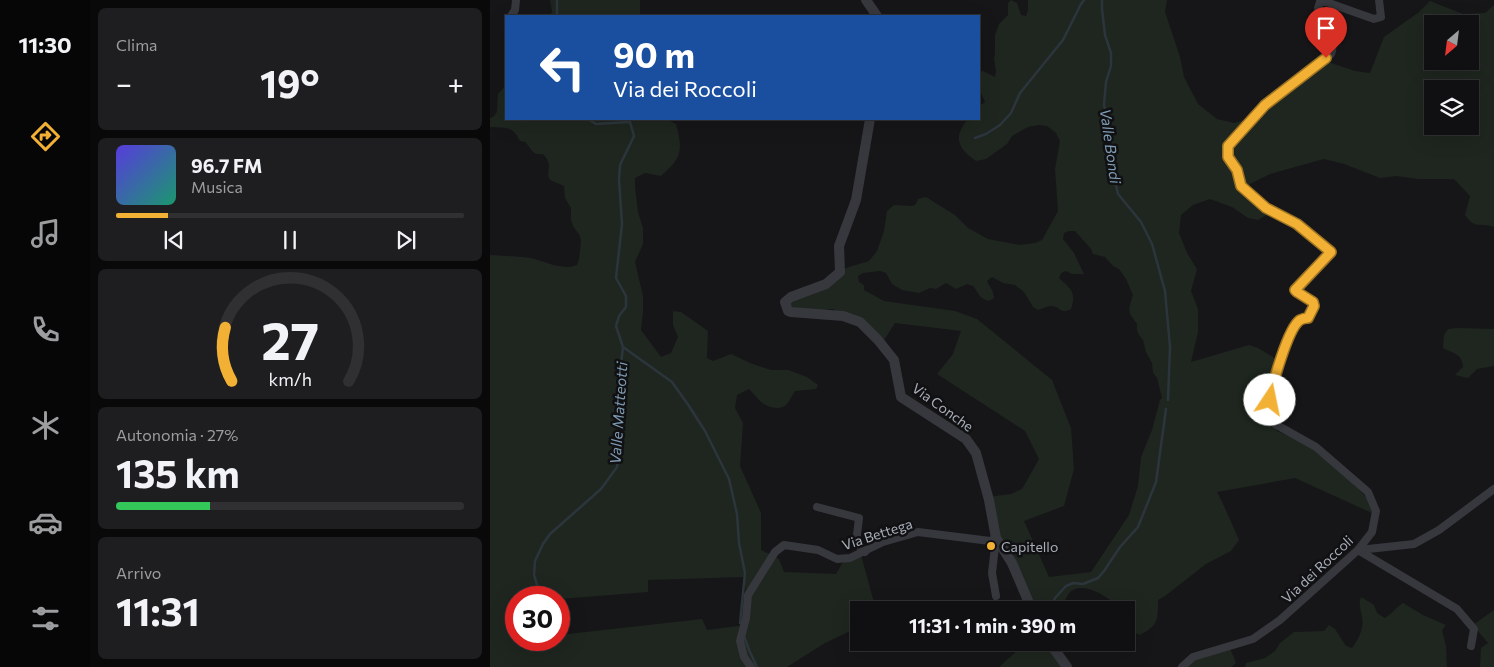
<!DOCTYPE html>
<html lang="it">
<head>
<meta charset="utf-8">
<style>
  body { margin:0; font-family:Commissioner,sans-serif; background:#1e1e20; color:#f1f3f6; height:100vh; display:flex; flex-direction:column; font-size:19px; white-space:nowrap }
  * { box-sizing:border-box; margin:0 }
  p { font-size:16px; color:#9c9d9f }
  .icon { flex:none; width:28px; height:28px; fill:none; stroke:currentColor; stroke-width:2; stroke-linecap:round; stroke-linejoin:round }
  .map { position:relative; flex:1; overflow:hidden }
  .drawer { display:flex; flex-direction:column; gap:8px; padding:8px; background:#09090a; width:400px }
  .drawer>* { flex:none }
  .top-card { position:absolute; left:15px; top:15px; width:475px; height:105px; border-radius:0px; box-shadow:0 5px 20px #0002,0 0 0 1px #303032; background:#1a4fa0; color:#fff; overflow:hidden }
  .needle { width:32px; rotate:208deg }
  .tools { position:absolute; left:934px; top:15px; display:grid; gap:10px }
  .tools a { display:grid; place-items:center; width:55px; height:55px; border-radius:0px; background:#101012; box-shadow:0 5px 20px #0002,0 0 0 1px #303032; font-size:25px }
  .speed { position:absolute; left:15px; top:586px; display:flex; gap:10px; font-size:25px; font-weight:700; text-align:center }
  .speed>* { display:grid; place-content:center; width:65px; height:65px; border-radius:50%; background:#101012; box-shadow:0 5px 20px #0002,0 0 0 1px #303032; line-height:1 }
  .speed .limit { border:8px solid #d22; background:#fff; color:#111 }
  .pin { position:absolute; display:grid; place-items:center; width:42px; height:42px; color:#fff; margin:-51px -21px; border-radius:50% 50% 50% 0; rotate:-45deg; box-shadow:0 0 5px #0007 }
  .pin .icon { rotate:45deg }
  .me { position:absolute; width:55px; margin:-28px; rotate:11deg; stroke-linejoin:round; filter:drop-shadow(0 0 4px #0008) }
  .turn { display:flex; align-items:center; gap:18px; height:105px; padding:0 25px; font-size:22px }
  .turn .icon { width:65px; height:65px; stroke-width:2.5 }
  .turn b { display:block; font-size:35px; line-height:42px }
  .big { font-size:38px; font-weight:700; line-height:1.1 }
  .drawer .card { flex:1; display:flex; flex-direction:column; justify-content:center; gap:8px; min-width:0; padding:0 18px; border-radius:8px; background:#1e1e20 }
  .drawer .dial { align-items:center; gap:0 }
  .dial svg { height:130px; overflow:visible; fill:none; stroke:#303032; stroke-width:7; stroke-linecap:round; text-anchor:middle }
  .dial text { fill:#f1f3f6; stroke:none }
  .song { display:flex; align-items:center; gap:15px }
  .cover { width:60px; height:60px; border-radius:8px; background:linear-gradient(135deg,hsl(250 70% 55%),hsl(160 70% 35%)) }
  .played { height:5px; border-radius:2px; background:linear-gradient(90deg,#f2b134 15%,#303032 15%) }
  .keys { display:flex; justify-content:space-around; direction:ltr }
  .heat { display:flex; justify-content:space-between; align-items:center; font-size:28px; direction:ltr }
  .charge { height:8px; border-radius:4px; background:linear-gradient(90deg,#34c759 27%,#303032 0) }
  .trip { position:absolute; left:360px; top:601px; width:285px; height:50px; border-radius:0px; background:#101012; box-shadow:0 5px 20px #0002,0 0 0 1px #303032; font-weight:700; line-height:50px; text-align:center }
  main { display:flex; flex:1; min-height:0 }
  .tabs { display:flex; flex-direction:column; width:90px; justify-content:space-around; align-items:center; background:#060607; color:#9c9d9f }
  .tabs .icon { width:35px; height:35px }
  .tabs .on { color:#f2b134 }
  .tabs b { font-size:22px; color:#f1f3f6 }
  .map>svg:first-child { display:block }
  .green { fill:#1e261f; fill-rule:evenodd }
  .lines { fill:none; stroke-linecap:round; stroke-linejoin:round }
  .stream { stroke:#2c353c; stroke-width:2.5 }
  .minor { stroke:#37383d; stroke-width:8 }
  .tertiary { stroke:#37383d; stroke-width:10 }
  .route-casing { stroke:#9d7322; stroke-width:12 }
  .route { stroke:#f2b134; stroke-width:9 }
  .poi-dot { fill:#f2b134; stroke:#111113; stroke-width:2 }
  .labels { text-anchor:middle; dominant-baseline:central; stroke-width:5; stroke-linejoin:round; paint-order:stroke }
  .street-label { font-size:14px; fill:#a8adb8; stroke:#111113 }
  .poi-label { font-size:14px; fill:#a8adb8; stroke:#111113; text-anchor:start }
  .water-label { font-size:15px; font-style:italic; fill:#7f9bb3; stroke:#111113 }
</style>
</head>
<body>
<main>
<nav class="tabs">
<b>11:30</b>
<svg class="icon on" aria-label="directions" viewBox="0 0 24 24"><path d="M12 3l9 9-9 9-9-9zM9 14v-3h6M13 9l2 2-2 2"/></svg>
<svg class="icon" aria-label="music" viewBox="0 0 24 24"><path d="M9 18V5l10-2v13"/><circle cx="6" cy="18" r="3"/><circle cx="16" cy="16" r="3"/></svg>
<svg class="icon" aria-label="phone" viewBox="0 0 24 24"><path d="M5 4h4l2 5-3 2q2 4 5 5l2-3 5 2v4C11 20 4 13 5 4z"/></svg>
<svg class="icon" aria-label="climate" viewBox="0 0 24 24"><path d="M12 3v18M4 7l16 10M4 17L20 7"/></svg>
<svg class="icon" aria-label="car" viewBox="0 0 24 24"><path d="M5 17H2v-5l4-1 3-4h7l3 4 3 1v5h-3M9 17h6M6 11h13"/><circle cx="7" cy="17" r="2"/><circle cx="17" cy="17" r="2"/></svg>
<svg class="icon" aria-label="filters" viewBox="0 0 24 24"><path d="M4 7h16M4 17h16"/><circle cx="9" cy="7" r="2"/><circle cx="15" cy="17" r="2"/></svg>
</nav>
<section class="drawer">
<div class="card"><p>Clima</p>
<div class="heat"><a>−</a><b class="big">19°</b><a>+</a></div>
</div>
<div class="card">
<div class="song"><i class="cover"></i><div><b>96.7 FM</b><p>Musica</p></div></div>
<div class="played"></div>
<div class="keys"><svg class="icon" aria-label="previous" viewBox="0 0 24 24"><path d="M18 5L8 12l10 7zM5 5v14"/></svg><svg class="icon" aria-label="pause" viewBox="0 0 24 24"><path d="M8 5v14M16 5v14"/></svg><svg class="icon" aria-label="next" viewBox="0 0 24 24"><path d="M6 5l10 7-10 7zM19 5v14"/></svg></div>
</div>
<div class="card dial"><svg viewBox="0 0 100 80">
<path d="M14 69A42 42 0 1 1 86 69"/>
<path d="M14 69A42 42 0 0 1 10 36" stroke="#f2b134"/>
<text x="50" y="56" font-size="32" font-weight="700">27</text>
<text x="50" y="72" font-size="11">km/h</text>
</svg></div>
<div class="card"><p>Autonomia · 27%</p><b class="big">135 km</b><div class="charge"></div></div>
<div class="card"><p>Arrivo</p><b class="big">11:31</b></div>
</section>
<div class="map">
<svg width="1004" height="667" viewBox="0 0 1004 667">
  <rect width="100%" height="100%" fill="#161618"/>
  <g class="green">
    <path d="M 60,0 L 150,0 L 150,16 L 61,16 L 62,11 Z"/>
    <path d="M 521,0 L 527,3 L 531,15 L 536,16 L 538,10 L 538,0 L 677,0 L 675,12 L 690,57 L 694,77 L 708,104 L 727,119 L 744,123 L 762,118 L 832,60 L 865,71 L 880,73 L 894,37 L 929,12 L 940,1 L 973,14 L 995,13 L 1004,5 L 1004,227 C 991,222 985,230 975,215 L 980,196 L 964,179 L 928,179 L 907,176 L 890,178 L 854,164 L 834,159 L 780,174 L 758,185 L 782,212 L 768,220 L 758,218 L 742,207 L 720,199 L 703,205 L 691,215 L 689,233 L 697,253 L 707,269 L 701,291 L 708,309 L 708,332 L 701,362 L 759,345 L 768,348 L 791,362 L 784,373 L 787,431 L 829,448 L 878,499 L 884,514 L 805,478 L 727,492 C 735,507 742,524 749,540 L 741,551 L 716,564 L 675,596 L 668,600 C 668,619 668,627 649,635 L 636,627 L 636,610 L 629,610 L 629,607 C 619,598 594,580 580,592 C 577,595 576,599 574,602 C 571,605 568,607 565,610 L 539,610 L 505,540 L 497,497 L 521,494 L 532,489 L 549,459 L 535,431 L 447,374 L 463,354 L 471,331 L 405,323 L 391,345 L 367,322 L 343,309 L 304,313 L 296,295 L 341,277 L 349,270 L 379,261 L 387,251 L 394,231 L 397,211 L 404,205 L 423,206 L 426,204 L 428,199 L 436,197 L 465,215 L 478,228 L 498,239 L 529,245 L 545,243 L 552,240 L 568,211 L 565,169 L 570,141 L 566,133 L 557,126 L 549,125 L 538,127 L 522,136 L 517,144 L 496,159 L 486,161 C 467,148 463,137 478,119 L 489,119 L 489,106 L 495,102 L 489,89 L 489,72 L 493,71 L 505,77 L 506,71 L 504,59 L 505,53 L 505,35 L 509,24 L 518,15 L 518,3 ZM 942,24 L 980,24 L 980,61 L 942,61 ZM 942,89 L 980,89 L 980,126 L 942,126 ZM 579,231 L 585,231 L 601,249 L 603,254 L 615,257 L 623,266 L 629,269 L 636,279 L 643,295 L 639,308 L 640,314 L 647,324 L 647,330 L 649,335 L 653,340 L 656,352 L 662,363 L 663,373 L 667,378 L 672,398 L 670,400 L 662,430 L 651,457 L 648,486 L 639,515 L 601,572 L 559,577 L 534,521 L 574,506 L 584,469 L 581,428 L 562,380 L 487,319 L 465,311 L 394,301 L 374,290 L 374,285 L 369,282 L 368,276 L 373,273 L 390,271 L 396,273 L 402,284 L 412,290 L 429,293 L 440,288 L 446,289 L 456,283 L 466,289 L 477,284 L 483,286 C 489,293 489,299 499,301 L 504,298 L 503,292 L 497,281 L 502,277 L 513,283 L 525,285 L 534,292 L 543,307 L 548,310 C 552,309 557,306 561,306 C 571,306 569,315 581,309 C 587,292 580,288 569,278 L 571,273 L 576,271 L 582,274 L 594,274 L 584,253 L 573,239 L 574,233 Z"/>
    <path d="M 16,85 L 16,119 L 176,119 L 186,124 C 193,150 192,158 171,176 L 155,173 L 145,178 L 145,187 L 148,212 L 153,228 L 153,244 L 145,262 L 153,296 L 153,312 L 151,330 L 171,357 L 181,353 L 188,337 L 183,325 L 183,311 L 191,312 L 218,331 L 217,358 L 223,361 L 241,354 L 260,363 L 281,370 L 298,370 L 317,377 L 328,385 L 326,389 L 305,391 C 302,395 300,401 296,405 C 290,411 276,407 270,401 C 266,397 263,393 259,389 L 247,395 L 245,408 L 253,423 L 250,466 L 271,513 L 271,550 L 289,559 L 294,572 L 346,574 L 354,560 L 371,555 L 386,610 L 369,610 L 369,627 L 335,643 L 297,667 L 0,667 L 0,255 C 13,256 27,256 40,258 C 54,261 73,271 87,265 L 89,259 L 91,242 L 90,236 L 83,226 L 81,220 L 81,208 L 75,198 L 74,186 C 71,184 66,183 62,181 C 56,177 59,171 59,166 C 59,161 56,158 53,154 C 42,156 42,149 35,142 L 30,141 C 22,124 14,129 0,127 L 0,118 L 3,117 L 7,112 L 8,94 ZM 254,577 L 257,601 L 255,625 L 217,630 L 212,619 L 69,635 L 69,640 L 26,640 L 26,598 L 69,598 L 69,599 L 158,592 L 158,580 Z"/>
    <path d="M 967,328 L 1004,329 L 1004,366 L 987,369 L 978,378 L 965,375 L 973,367 C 972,353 964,354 953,348 L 954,335 L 958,329 Z"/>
    <path d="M 871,597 L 884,605 L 887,613 L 895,618 C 902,614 906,607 913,603 L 933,615 L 956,625 L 952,630 L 956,646 L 957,667 L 755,667 L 756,663 L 775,658 L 785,651 L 790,643 L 804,632 L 834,631 L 839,625 L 845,629 L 856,646 L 862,648 C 869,639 874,627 872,617 C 871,609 868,605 871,597 Z"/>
    <path d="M 1004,610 L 1004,667 L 990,667 L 991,648 L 998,643 L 983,625 Z"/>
    <path d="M 537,642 L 559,643 L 575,667 L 509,667 Z"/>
    <path d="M 738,643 L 746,663 L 741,667 L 689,667 L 706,652 Z"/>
  </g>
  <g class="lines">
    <g class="stream">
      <path d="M 67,0 L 67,16"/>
      <path d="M 612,0 L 612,9 L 615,35 L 621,53 L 621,66 L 616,82 L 614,105 L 622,136 L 622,167 L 628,194 L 651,222 L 662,244 L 675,291 L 680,347 L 678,400"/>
      <path d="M 485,138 L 496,134 L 510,125 L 521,113 L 530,93 L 573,40 L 591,4 L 594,0"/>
      <path d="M 133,347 L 182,382 L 199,406 L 215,431 L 239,479 L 247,514 L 249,543 L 255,573 L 250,623"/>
      <path d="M 51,598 L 44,575 L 45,561 L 53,544 L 60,534 L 111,489 L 127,467 L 130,443 L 130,373 L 133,347 L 126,326 L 129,316 L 136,307 L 136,296 L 126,278 L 132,224 L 129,180 L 130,165 L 144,136 L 140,122 L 106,124 L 98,119"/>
      <path d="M 560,610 L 565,598 L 576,586 L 583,583 L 593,584 L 608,578 L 614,571 L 630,547 L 648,527 L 666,482 L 676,409"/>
      <path d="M 254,636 L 259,650 L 267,667"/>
    </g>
    <g class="minor">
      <path d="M 21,16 L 25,10 L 26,0"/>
      <path d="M 327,507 L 369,518 L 366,543 L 375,552"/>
      <path d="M 868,550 L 967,609 L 984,629 L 981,646"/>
      <path d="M 869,550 L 924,544 L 949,530 L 1004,489"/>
      <path d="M 506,596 L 502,573 L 506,538"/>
      <path d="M 261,667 L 254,657 L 250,641 L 256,618 L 258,595 L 285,552 L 294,545 L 328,550 L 347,559 L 360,558 L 393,542 L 428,532 L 500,541 L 506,538"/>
      <path d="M 692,667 L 703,657 L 763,639 L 790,620 L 868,550 L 882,532 L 886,511 L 878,492 L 826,447 L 785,424 C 783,415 780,406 780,397 C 781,383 799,328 810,320 C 812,319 815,318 818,317 L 824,306 L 823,302 L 807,292 L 805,289 L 841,252 L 807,224 L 777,208 L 751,186 L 747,170 L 738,157 L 738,146 L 775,105 L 841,54 C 847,42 834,20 828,8 L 830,2 L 836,2 L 884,19 L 891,17 L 889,0"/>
    </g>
    <g class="tertiary">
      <path d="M 376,0 L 387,16"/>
      <path d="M 380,119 L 366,200 L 349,246 L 350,272 L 336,284 L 301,297 L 295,302 L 298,311 L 301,312 L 353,316 L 370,322 L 388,340 L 404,360 L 411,397 L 476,439 L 486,453 L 499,500 L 506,538 L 522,563 L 542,610"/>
      <path d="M 559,642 L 577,667"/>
    </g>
  </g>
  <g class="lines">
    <defs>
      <path id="route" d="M 780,400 C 782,385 798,328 810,320 C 812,319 815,318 818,318 L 824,306 L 823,302 L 807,292 L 805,290 L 841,252 L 807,224 L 776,208 L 751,186 L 747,170 L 738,157 L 738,146 L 775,105 L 836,58"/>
    </defs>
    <use href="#route" class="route-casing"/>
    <use href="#route" class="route"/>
  </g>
  <circle class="poi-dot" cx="501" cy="546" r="5"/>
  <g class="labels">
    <g class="street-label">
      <text transform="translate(453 407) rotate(36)">Via Conche</text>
      <text transform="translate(387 534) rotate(-18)">Via Bettega</text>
      <text transform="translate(827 569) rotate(-43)">Via dei Roccoli</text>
    </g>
    <g class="poi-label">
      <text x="511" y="546">Capitello</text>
    </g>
    <g class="water-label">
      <text transform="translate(621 146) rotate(82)">Valle Bondi</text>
      <text transform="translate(128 413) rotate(-86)">Valle Matteotti</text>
    </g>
  </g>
</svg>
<div class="tools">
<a><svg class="needle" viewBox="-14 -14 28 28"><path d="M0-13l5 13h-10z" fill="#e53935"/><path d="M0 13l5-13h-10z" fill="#9c9d9f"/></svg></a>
<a><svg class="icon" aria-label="layers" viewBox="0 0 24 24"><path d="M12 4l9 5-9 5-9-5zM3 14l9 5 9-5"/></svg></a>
</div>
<div class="speed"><div class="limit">30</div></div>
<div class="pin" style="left:836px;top:58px;background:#d93025"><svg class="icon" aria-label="arrive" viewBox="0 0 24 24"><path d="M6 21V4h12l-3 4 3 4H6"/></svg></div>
<svg class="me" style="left:780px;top:400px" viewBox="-20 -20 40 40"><circle r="19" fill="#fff"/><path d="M0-13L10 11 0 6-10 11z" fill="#f2b134"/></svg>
<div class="trip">11:31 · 1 min · 390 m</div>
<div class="top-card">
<div class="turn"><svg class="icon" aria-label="left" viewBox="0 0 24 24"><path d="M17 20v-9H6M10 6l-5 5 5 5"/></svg><div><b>90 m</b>Via dei Roccoli</div></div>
</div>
</div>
</main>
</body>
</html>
